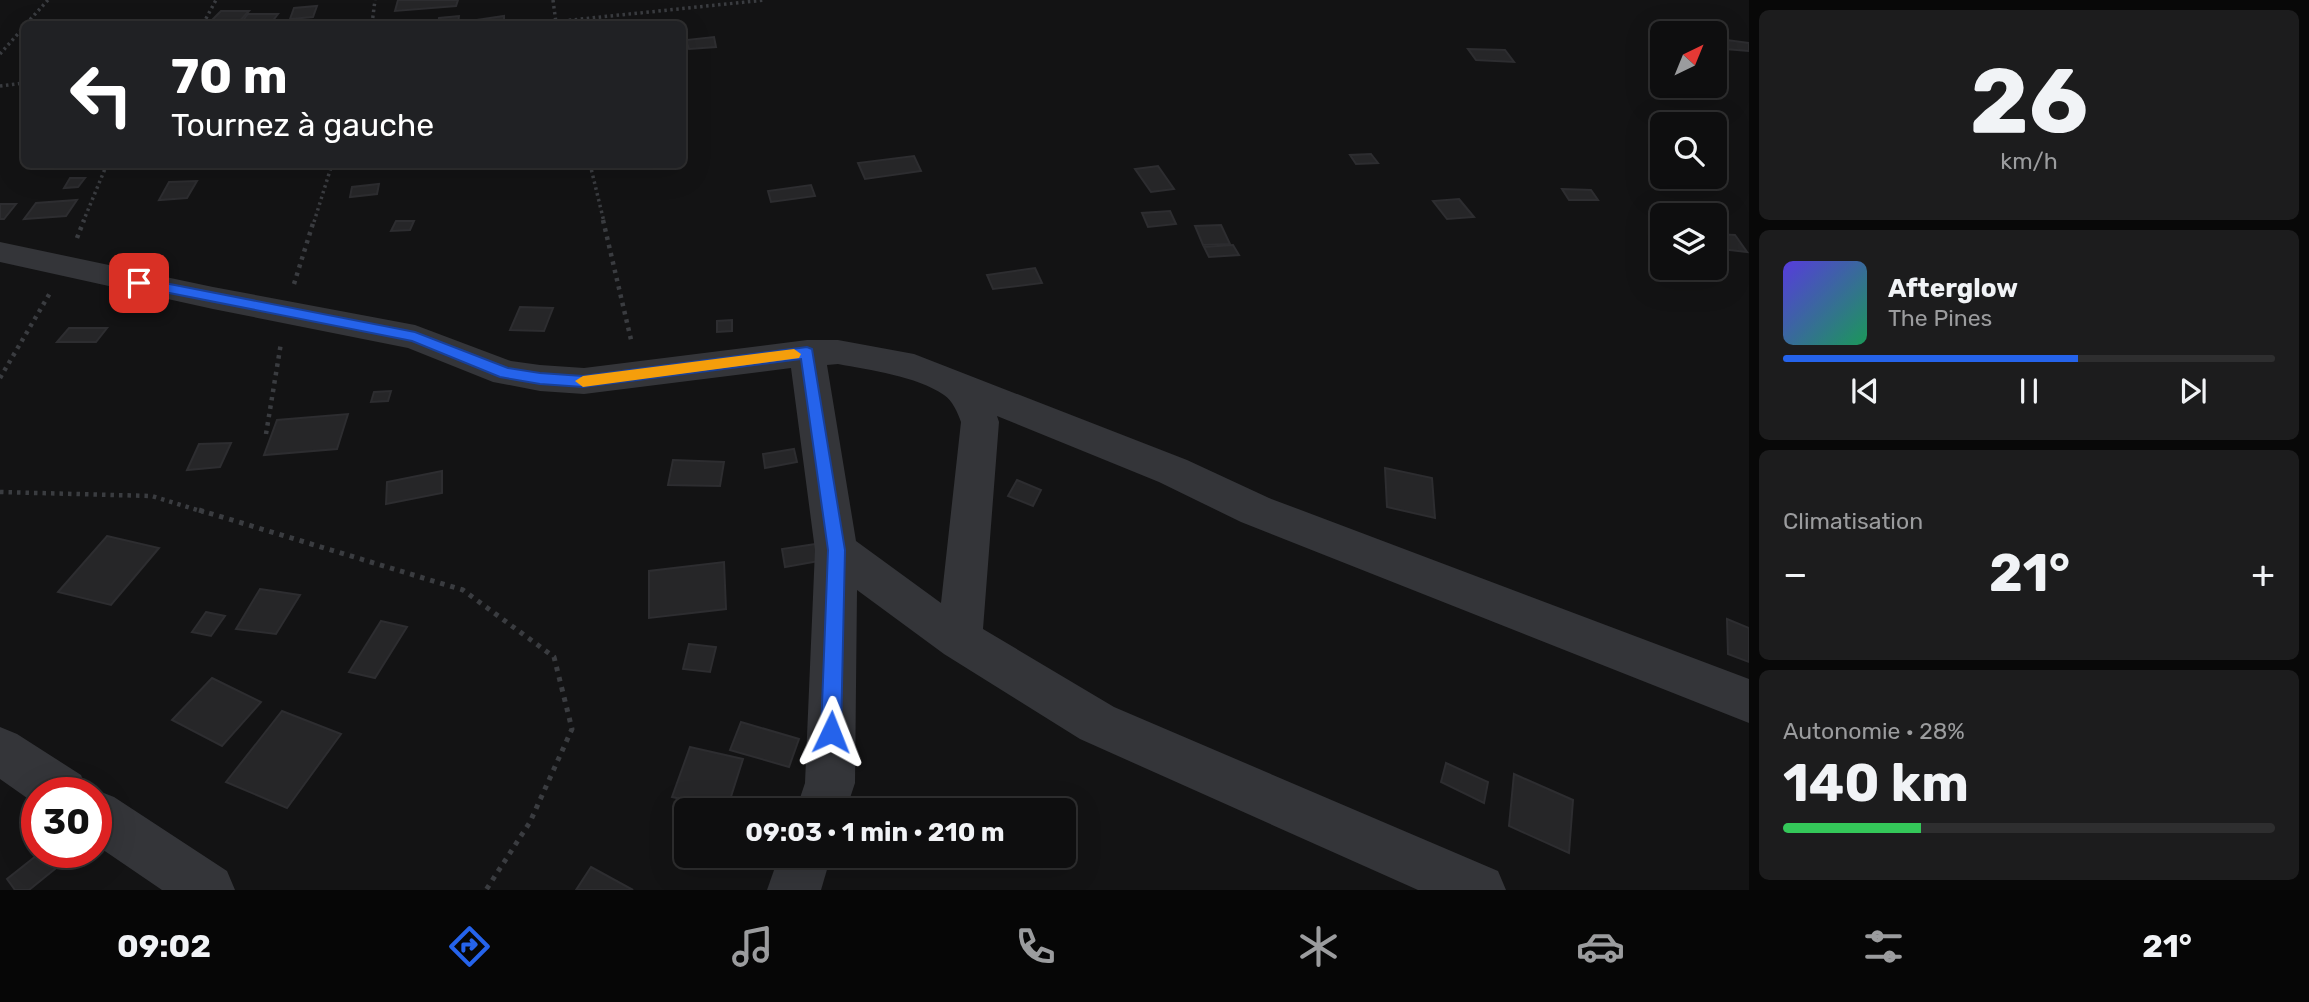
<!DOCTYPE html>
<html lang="fr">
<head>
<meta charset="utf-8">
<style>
  body { margin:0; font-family:Rubik,sans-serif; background:#1c1c1d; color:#f1f3f6; height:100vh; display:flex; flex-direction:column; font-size:26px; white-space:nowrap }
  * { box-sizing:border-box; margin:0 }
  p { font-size:23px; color:#9b9c9e }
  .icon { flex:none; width:38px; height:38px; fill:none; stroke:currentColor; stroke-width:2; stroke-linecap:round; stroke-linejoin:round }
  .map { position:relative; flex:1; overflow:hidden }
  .sheet { display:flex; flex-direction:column; gap:10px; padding:10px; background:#080808; width:560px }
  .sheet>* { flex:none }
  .hud { position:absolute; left:21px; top:21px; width:665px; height:147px; border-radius:10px; box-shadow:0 7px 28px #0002,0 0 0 2px #2e2e2f; background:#202124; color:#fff; overflow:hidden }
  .needle { width:46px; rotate:43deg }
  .fabs { position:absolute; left:1650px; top:21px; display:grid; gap:14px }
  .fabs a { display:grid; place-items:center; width:77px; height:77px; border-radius:10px; background:#0e0e0f; box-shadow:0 7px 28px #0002,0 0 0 2px #2e2e2f; font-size:35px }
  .speed { position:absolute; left:21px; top:777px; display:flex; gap:14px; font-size:35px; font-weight:700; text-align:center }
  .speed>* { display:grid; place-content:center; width:91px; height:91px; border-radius:50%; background:#0e0e0f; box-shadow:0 7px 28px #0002,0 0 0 2px #2e2e2f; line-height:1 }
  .speed .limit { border:10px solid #d22; background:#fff; color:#111 }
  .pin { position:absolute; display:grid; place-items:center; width:60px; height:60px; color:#fff; margin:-30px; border-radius:14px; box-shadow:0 4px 10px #0006 }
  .me { position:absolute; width:77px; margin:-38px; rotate:2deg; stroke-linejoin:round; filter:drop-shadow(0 0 5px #0008) }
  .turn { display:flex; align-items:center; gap:24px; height:147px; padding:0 35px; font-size:32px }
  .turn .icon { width:91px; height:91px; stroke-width:2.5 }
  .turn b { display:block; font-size:49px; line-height:60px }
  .big { font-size:52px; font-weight:700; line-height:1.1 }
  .sheet .card { flex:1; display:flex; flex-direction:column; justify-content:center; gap:10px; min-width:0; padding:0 24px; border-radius:10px; background:#1c1c1d }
  .sheet .dial { align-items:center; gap:0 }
  .dial b { font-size:91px; line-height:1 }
  .song { display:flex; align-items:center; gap:21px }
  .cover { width:84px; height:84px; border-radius:10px; background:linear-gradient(135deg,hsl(250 70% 55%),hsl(150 70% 35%)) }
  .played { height:7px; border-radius:4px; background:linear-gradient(90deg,#2563eb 60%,#2e2e2f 60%) }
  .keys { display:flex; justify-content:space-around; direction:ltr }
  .heat { display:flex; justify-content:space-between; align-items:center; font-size:38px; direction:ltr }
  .charge { height:10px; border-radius:5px; background:linear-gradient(90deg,#34c759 28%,#2e2e2f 0) }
  .trip { position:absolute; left:674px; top:798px; width:402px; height:70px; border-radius:10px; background:#0e0e0f; box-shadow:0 7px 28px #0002,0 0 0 2px #2e2e2f; font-weight:700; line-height:70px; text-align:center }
  .tabs { display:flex; height:112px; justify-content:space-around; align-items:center; background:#060606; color:#9b9c9e }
  .tabs .icon { width:49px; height:49px }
  .tabs .active { color:#2563eb }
  .tabs b { font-size:32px; color:#f1f3f6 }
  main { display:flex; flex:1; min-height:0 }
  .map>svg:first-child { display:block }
  .building { fill:#262628; stroke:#2d2d30; stroke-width:2 }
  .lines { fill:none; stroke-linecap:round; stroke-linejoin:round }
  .path-far2 { stroke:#3a3c40; stroke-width:3.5; stroke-dasharray:2.5 3.5; stroke-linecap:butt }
  .path-far1 { stroke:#3a3c40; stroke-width:4.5; stroke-dasharray:3.5 5; stroke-linecap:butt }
  .path { stroke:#3a3c40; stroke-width:5; stroke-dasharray:4.5 6; stroke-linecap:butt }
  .minor { fill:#343539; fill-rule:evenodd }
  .route { fill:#2563eb; stroke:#184099; stroke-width:2 }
  .slow { fill:#f59e0b }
</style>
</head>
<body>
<main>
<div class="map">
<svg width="1749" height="890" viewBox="0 0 1749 890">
  <rect width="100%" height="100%" fill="#131314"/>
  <g class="building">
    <path d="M 398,0 L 458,0 L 456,6 L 395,11 Z"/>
    <path d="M 317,6 L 313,17 L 290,19 L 294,8 Z"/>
    <path d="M 221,11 L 249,11 L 237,24 L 208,24 Z"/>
    <path d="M 248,14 L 278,14 L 271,23 L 240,24 Z"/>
    <path d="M 459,16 L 458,24 L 438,24 L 439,18 Z"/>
    <path d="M 504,16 L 504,24 L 469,24 L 469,21 Z"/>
    <path d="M 714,37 L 716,47 L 689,49 L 686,40 Z"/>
    <path d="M 1719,39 L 1749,43 L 1749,51 L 1725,49 Z"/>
    <path d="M 1468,49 L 1505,50 L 1514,62 L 1476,60 Z"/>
    <path d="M 1371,154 L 1378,163 L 1356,164 L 1350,155 Z"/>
    <path d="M 914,156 L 921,171 L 865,179 L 858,163 Z"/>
    <path d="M 1158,166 L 1174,189 L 1151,192 L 1135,169 Z"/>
    <path d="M 70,178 L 85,178 L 78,187 L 64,188 Z"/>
    <path d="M 197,181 L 187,198 L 159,200 L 169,182 Z"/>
    <path d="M 379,184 L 377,194 L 350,197 L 352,187 Z"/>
    <path d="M 811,185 L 815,196 L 771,202 L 768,191 Z"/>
    <path d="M 1562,189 L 1591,190 L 1598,200 L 1569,200 Z"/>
    <path d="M 1459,199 L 1474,217 L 1447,219 L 1433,201 Z"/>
    <path d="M 77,200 L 66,216 L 24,219 L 36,203 Z"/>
    <path d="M 0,204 L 16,204 L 4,219 L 0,219 Z"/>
    <path d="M 1170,211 L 1176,224 L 1148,227 L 1142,213 Z"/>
    <path d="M 396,221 L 414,221 L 410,230 L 391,231 Z"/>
    <path d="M 1221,225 L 1230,244 L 1203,245 L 1195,226 Z"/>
    <path d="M 1715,234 L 1735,235 L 1747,252 L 1721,249 L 1715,240 Z"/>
    <path d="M 1233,245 L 1239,255 L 1209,257 L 1204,247 Z"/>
    <path d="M 1035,268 L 1042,283 L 993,289 L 987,275 Z"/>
    <path d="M 520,307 L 553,308 L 544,331 L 510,330 Z"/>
    <path d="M 732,320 L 732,331 L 717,332 L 717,321 Z"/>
    <path d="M 69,328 L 107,328 L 96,342 L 57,342 Z"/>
    <path d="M 391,391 L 388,401 L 371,402 L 374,392 Z"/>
    <path d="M 348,414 L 337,449 L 264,455 L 277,420 Z"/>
    <path d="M 231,443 L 220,467 L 187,470 L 199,444 Z"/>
    <path d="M 794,449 L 797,462 L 765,468 L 763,454 Z"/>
    <path d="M 673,460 L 724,462 L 720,486 L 668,485 Z"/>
    <path d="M 1385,468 L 1432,478 L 1435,518 L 1387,507 Z"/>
    <path d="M 442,471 L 442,493 L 386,504 L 387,482 Z"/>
    <path d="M 1017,480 L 1041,490 L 1033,506 L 1008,496 Z"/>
    <path d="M 107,536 L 159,548 L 111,605 L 58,592 Z"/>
    <path d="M 816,544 L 819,561 L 785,567 L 782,549 Z"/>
    <path d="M 724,562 L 726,609 L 649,618 L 649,571 Z"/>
    <path d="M 260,589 L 300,595 L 276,634 L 236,629 Z"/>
    <path d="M 206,612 L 225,616 L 211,636 L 192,632 Z"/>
    <path d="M 1727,619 L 1749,628 L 1749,662 L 1728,654 Z"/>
    <path d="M 381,621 L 407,627 L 375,678 L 349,672 Z"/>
    <path d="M 689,644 L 716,647 L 710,672 L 683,669 Z"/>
    <path d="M 212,678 L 261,702 L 222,746 L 172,720 Z"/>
    <path d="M 282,711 L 341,734 L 287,808 L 226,782 Z"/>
    <path d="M 741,722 L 799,739 L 789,767 L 730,750 Z"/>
    <path d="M 690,747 L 743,759 L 727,809 L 672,797 Z"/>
    <path d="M 1446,763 L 1488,782 L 1484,803 L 1441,782 Z"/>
    <path d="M 1514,774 L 1573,800 L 1569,853 L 1509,826 Z"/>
    <path d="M 41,852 L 61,852 L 66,860 L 29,890 L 15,890 L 7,879 Z"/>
    <path d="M 591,867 L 633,890 L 576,890 Z"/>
  </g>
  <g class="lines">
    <g class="path-far2">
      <path d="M 553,0 L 556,23"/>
      <path d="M 26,24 L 48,0"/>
      <path d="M 203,24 L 216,0"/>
      <path d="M 372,24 L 375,0"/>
      <path d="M 533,24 L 765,0"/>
      <path d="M 0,54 L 24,27"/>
      <path d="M 0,86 L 24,83"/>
      <path d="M 590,164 L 604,222"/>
      <path d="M 83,222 L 107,164"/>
      <path d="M 314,222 L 332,164"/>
    </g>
    <g class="path-far1">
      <path d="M 603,220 L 632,344"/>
      <path d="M 77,238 L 84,220"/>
      <path d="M 294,284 L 314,220"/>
      <path d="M 0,378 L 50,293"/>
      <path d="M 266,434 L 281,343"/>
      <path d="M 0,492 L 152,496 L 204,512"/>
    </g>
    <path class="path" d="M 199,510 L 463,590 L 554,657 L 572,729 L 530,822 L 486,890"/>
    <g class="minor">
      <path d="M 0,242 L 213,287 L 415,325 L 511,361 L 540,365 L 584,368 L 807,340 L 838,340 L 914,354 L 1187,460 L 1269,498 L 1749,679 L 1749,723 L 1241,522 L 1159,482 L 997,416 L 999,422 L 983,629 L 1114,707 L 1498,871 L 1506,890 L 1418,890 L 1080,739 L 944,654 L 857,590 L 855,783 L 846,810 L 796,810 L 805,783 L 815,550 L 791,368 L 584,394 L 540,391 L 493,382 L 408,348 L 213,309 L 0,262 ZM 838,364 C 870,370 916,376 944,395 C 952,400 958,413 961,422 L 941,603 L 856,541 L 827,365 Z"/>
      <path d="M 0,727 L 17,734 L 81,775 L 88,793 L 37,793 L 37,805 L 0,779 Z"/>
      <path d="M 96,790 L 114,797 L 227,871 L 235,890 L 162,890 L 96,845 L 96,793 L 88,793 Z"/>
      <path d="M 779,856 L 831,856 L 821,890 L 767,890 Z"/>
    </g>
  </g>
  <path class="route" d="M 139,278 L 415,332 L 508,368 L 540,373 L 583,376 L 807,347 L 812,349 L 845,550 L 841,732 L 838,738 L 831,741 L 824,738 L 821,732 L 828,550 L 801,359 L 583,387 L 540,384 L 500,377 L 412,341 L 134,286 L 132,283 Z"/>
  <path class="slow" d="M 794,349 L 801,354 L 799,358 L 583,387 L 575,381 L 583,376 Z"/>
</svg>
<div class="fabs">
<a><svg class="needle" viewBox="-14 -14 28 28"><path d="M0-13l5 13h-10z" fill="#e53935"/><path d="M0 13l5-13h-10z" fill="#9b9c9e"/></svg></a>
<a><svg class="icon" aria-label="search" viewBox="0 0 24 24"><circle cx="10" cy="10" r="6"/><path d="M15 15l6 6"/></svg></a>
<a><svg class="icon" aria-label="layers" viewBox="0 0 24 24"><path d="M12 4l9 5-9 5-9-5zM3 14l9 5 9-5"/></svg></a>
</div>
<div class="speed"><div class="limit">30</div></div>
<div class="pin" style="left:139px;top:283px;background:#d93025"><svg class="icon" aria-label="arrive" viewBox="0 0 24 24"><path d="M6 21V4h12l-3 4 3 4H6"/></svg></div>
<svg class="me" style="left:831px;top:732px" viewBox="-20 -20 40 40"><path d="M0-17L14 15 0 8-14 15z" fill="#2563eb" stroke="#fff" stroke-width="4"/></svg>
<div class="trip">09:03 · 1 min · 210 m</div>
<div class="hud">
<div class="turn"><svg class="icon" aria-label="left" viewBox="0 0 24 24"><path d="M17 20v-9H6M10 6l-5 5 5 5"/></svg><div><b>70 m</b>Tournez à gauche</div></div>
</div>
</div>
<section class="sheet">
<div class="card dial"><b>26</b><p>km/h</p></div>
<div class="card">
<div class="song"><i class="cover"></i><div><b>Afterglow</b><p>The Pines</p></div></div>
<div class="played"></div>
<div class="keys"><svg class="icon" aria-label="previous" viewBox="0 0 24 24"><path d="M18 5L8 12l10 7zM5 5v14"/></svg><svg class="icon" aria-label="pause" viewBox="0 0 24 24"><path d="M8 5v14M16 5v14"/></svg><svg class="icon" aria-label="next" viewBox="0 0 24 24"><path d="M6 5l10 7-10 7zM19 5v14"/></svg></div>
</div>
<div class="card"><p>Climatisation</p>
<div class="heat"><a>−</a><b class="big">21°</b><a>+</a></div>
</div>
<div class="card"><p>Autonomie · 28%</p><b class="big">140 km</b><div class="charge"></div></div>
</section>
</main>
<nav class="tabs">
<b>09:02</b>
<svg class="icon active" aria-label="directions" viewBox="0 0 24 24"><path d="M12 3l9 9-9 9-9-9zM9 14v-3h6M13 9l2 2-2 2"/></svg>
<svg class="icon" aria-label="music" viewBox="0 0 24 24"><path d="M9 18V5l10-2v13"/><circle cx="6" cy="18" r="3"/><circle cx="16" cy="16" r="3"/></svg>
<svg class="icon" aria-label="phone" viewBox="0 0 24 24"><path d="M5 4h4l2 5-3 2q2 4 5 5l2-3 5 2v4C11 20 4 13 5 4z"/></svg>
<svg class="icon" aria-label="climate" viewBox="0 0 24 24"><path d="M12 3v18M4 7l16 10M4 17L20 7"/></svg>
<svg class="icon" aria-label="car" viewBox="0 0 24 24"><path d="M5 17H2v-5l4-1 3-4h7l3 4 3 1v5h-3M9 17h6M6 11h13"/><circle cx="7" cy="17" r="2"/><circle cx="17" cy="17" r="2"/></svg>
<svg class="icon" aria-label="filters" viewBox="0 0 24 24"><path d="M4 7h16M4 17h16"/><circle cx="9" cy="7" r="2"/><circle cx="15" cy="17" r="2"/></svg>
<b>21°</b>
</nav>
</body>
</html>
